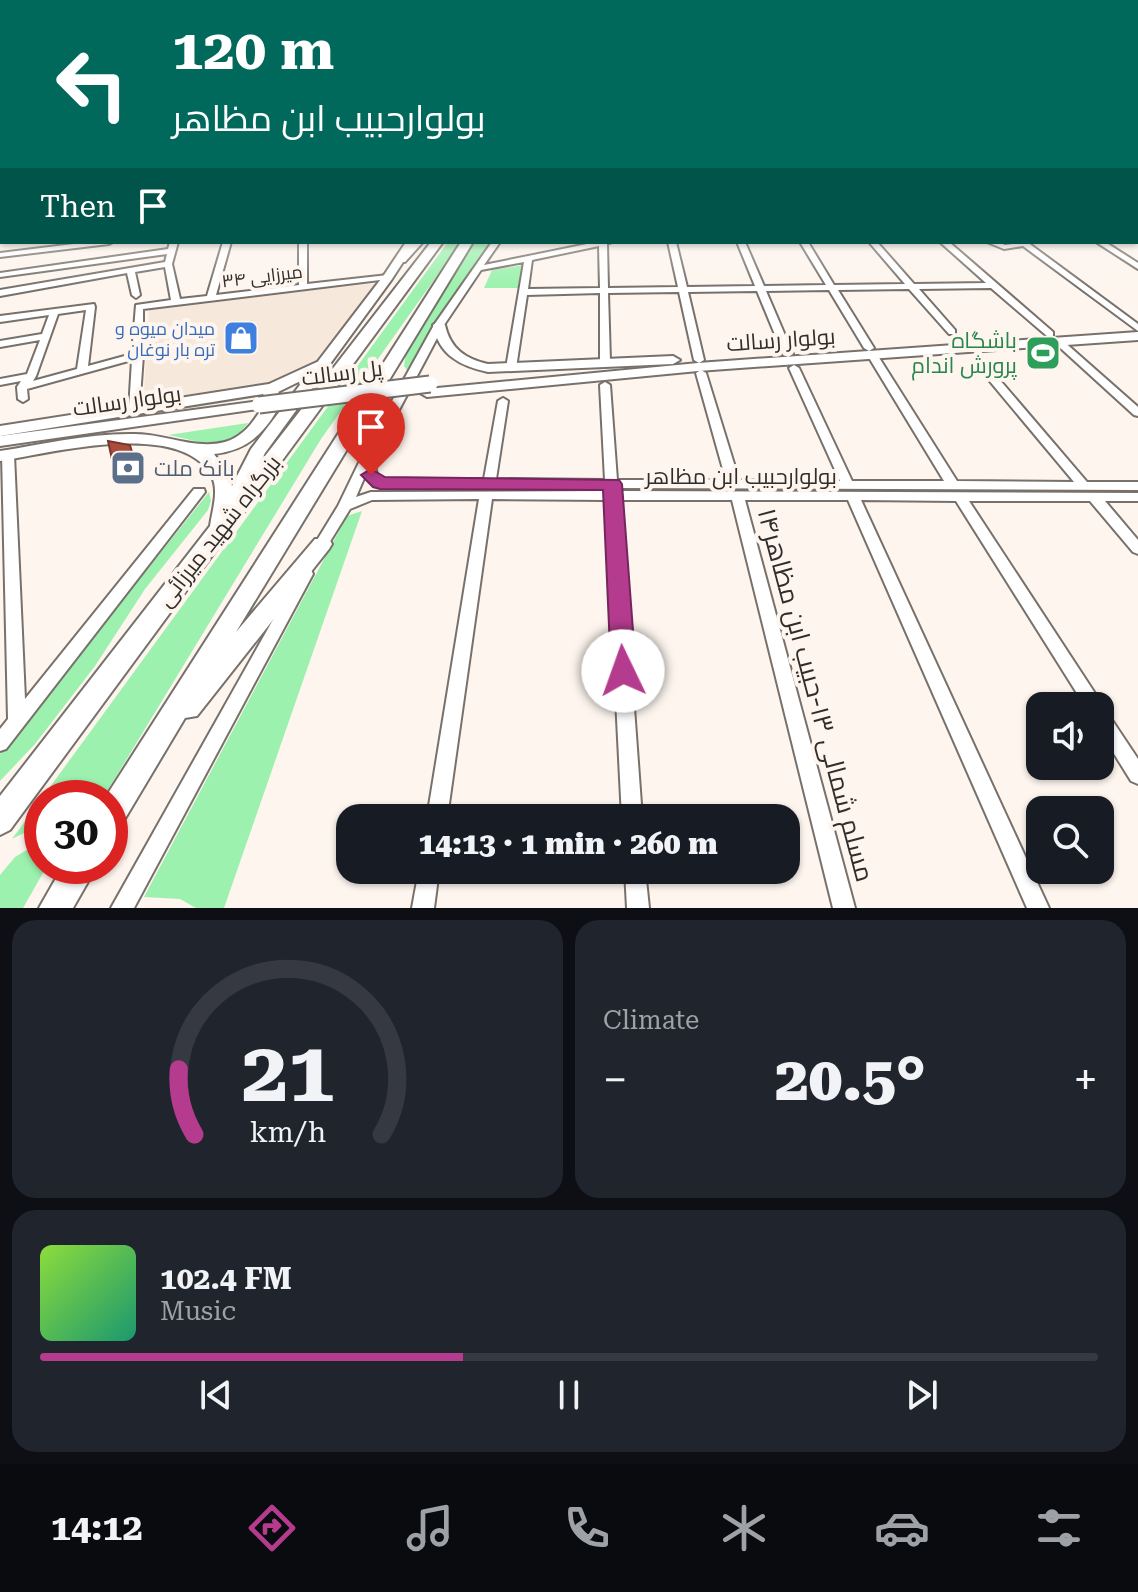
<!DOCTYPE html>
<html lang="en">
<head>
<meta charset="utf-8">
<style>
  body { margin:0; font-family:"Roboto Serif",Cairo,serif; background:#20242c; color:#f1f3f6; height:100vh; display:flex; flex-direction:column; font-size:30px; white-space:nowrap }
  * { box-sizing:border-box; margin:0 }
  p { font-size:26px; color:#9ea1a6 }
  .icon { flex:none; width:44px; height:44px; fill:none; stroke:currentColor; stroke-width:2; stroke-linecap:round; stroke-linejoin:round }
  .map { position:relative; height:908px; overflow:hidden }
  .panel { display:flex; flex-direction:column; gap:12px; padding:12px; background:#0d0f14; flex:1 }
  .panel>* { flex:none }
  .banner { position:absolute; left:0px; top:0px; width:1138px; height:244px; box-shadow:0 2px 6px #0004; background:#00695c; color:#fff; overflow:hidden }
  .controls { position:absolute; left:1026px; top:692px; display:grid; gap:16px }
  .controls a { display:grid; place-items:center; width:88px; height:88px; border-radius:16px; background:#171b24; box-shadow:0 2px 6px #0004; font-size:40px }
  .speed { position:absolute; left:24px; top:780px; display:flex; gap:16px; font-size:40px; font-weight:700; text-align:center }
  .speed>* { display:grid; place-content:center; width:104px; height:104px; border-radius:50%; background:#171b24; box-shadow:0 2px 6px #0004; line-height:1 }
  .speed .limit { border:12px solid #d22; background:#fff; color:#111 }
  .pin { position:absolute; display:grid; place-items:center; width:68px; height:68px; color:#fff; margin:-82px -34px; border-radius:50% 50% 50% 0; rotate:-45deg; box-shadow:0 0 8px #0007 }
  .pin .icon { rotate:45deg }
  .me { position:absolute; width:88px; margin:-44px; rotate:357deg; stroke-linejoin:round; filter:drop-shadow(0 0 6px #0008) }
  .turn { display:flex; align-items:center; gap:28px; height:168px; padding:0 40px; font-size:36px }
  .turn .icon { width:104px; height:104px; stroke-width:2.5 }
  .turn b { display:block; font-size:56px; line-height:68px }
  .then { display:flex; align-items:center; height:76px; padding:0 40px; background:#0003; gap:16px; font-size:30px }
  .big { font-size:60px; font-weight:800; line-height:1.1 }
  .panel .card { flex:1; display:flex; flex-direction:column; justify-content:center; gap:12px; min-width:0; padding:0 28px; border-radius:24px; background:#20242c }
  .panel .dial { align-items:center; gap:0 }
  .dial svg { height:208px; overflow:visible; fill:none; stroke:#363941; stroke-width:7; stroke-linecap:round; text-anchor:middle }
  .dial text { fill:#f1f3f6; stroke:none }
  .song { display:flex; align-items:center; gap:24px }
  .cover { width:96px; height:96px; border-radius:12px; background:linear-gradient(135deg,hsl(90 70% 55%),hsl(160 70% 35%)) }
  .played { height:8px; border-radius:4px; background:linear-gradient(90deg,#b43b8e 40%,#363941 40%) }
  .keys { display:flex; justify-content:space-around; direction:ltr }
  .heat { display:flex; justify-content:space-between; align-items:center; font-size:44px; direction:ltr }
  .panel .tiles { flex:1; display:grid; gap:12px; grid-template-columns:1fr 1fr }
  .card:last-child { grid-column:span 2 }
  .trip { position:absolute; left:336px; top:804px; width:464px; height:80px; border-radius:24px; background:#171b24; box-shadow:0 2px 6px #0004; font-weight:800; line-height:80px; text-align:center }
  .menu { display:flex; height:128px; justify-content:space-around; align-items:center; background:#090b0e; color:#9ea1a6 }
  .menu .icon { width:56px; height:56px }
  .menu .on { color:#b43b8e }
  .menu b { font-size:36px; color:#f1f3f6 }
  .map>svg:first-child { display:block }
  .built { fill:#f6e8db }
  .green { fill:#9cf1ae }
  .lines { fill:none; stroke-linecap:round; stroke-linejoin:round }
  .minor-casing { stroke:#78716b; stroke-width:4 }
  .major-casing { stroke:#78716b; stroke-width:4 }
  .highway-casing { stroke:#78716b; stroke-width:4 }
  .minor { fill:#fff; fill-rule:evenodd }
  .major { fill:#fff; fill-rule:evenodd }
  .highway { fill:#fff; fill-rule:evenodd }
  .major-bridge-casing { stroke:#78716b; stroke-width:19; stroke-linecap:butt }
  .major-bridge { stroke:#fff; stroke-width:15 }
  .shaded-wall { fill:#78362b }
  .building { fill:#ab4d3d; stroke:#78362b; stroke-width:2 }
  .route { fill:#b43b8e; stroke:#75265c; stroke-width:2 }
  .labels { text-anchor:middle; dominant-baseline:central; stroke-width:8; stroke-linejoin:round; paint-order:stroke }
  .far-street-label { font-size:18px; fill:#302d2a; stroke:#fdf5ee }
  .far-shop-label { font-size:18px; fill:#366cbe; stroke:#fdf5ee; text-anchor:end }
  .street-label { font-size:22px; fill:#302d2a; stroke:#fdf5ee }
  .leisure-label { font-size:22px; fill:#27864d; stroke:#fdf5ee; text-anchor:end }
  .service-label { font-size:22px; fill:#4e5e75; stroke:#fdf5ee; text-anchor:start }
  .near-street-label { font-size:26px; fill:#302d2a; stroke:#fdf5ee }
</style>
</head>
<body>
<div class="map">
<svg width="1138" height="908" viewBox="0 0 1138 908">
  <rect width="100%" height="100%" fill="#fdf5ee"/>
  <path class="built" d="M 378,283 L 309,369 L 271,382 L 143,404 L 149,309 Z"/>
  <g class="green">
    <path d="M 448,242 L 461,242 L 321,439 L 103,798 L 42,798 L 42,824 L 12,839 Z"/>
    <path d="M 475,242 L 490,242 L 407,370 L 404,366 L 407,346 Z"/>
    <path d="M 524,265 L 518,288 L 484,288 L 492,270 Z"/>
    <path d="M 248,423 C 223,456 202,441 168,435 Z"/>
    <path d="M 209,492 L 211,501 L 208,510 L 145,589 L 95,666 L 35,744 L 0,781 L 0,754 Z"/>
    <path d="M 362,511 L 224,908 L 196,908 L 180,899 L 144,897 L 347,516 Z"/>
    <path d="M 35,845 L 42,846 L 42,866 L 47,866 L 23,908 L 0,908 L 0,875 L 15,857 Z"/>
  </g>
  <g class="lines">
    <defs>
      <g id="minor">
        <rect x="0" y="167" width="2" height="4"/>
        <path d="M 1136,168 L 1138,169 L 1138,173 L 1136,172 Z"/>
        <path d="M 2,180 L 2,184 L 0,185 L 0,181 Z"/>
        <rect x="0" y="199" width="2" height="4"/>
        <rect x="1136" y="199" width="2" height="4"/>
        <rect x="1136" y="211" width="2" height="4"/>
        <rect x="0" y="215" width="2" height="4"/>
        <rect x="0" y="228" width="2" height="4"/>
        <rect x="1136" y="236" width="2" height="5"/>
        <path d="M 90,242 L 113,242 L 109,244 L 0,257 L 0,253 Z"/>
        <path d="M 170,242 L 178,242 L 172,264 L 180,299 L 207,296 L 223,242 L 231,242 L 216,295 L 299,285 L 299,242 L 307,242 L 307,284 L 388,275 L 392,277 L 388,279 L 143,309 L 143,355 L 139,412 L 135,413 L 129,410 L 132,360 L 27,389 L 28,399 L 23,402 L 18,399 L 17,387 L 21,381 L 0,385 L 0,379 L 27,374 L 40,340 L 0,347 L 0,341 L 42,334 L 49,315 L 0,322 L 0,316 L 94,304 L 95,307 L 88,366 L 132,354 L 136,305 L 171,300 L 165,267 L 135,272 L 140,295 L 136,298 L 132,295 L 127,273 L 0,296 L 0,290 L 165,262 L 167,254 L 0,277 L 0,273 L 168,249 ZM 86,310 L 77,369 L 33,381 L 36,376 L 58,314 Z"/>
        <path d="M 492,242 L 500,242 L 484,265 L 597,242 L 612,242 L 607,244 L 608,288 L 678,287 L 668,242 L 676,242 L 687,287 L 755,286 L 737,242 L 745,242 L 764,286 L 826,285 L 800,242 L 808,242 L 834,285 L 905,284 L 869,242 L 877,242 L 914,284 L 986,283 L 940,242 L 949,242 L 1053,332 L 1053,336 L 1047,336 L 991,288 L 919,289 L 955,330 L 955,334 L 949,334 L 909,289 L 838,290 L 874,348 L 869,351 L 864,348 L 829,290 L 766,291 L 793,354 L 788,357 L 783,354 L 757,291 L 688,292 L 704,360 L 699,363 L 694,360 L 679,292 L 608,293 L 610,361 L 605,364 L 600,361 L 600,293 L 527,295 L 516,368 L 511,371 L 506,368 L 524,262 L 481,270 L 444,325 L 373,459 L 377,474 L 383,479 L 484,479 L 498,401 L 503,398 L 508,401 L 496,479 L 605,480 L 600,385 L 605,382 L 610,385 L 617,480 L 726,480 L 696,373 L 701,370 L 706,373 L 739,480 L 840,481 L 789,368 L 794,365 L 799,368 L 852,481 L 944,481 L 868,356 L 873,353 L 878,356 L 957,481 L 1074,482 L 978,367 L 983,364 L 987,365 L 1087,482 L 1138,482 L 1138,490 L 618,488 L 618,491 L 1138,493 L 1138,501 L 1105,501 L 1138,540 L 1138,554 L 1133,552 L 1090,501 L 969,501 L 1100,701 L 1103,706 L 1101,709 L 1106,711 L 1138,759 L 1138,784 L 1131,781 L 1100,731 L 1100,706 L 1085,706 L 956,501 L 861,500 L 1049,908 L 1027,908 L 848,500 L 745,500 L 855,908 L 833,908 L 732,500 L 619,500 L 642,818 L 622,818 L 606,500 L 492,499 L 447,818 L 427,818 L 479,499 L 372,500 L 350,509 L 323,553 L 313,553 L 311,550 L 338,506 L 366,448 L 434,325 ZM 599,246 L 600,288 L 528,289 L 532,260 ZM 365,476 L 376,486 L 380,487 L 605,488 L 605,491 L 371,492 L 356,497 Z"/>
        <path d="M 987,242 L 998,242 L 1005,245 L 1027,242 L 1138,324 L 1138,331 L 1023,246 L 1004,249 Z"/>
        <path d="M 1096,242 L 1105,242 L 1138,263 L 1138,269 Z"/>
        <path d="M 1059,339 L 1062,340 L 1138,407 L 1138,416 L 1134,415 L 1056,344 L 1056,340 Z"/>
        <path d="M 8,451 L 14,455 L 25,699 L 194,489 L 204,489 L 205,492 L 6,749 L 0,751 L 0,729 L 8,719 L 2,455 Z"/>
        <path d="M 306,569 L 311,570 L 313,574 L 134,908 L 111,908 L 301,570 Z"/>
        <path d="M 419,870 L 439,870 L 434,908 L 412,908 Z"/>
        <path d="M 625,870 L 645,870 L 649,908 L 627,908 Z"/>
      </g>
      <g id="major">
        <path d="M 1136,180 L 1138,181 L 1138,188 L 1136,187 Z"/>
        <path d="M 406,242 L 416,242 L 392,279 L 265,453 L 235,513 L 223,513 L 220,509 L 251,449 L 384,275 Z"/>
        <path d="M 439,321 L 445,325 C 450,348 465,359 488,364 L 673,356 L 680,360 L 673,364 L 488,372 C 460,366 439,355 433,325 Z"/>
        <path d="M 1138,332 L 1138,340 L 698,371 L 427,397 L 420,393 L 427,389 L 698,363 Z"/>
        <path d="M 259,401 L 266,405 L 264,408 L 0,446 L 0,436 Z"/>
      </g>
      <g id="highway">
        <path d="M 411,242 L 423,242 L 405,262 L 397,262 L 397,256 Z"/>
        <path d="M 431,242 L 443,242 L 10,830 L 0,835 L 0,796 L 210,526 C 212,511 219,491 212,477 C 183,418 50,453 0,461 L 0,451 C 45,444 89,433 135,434 C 165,434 196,450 225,442 C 246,436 257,417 267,399 L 263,394 L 0,436 L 0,426 L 269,384 L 317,362 L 327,362 L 327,368 L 278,392 L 284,398 C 267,430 251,450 214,454 L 230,476 L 234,496 Z"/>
        <path d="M 461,242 L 473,242 L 236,632 L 315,539 L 329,539 L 332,544 L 329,549 L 197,716 L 185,718 L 120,827 L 110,832 L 110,798 L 105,798 Z"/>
        <path d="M 63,866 L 97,866 L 73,908 L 39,908 Z"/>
      </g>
    </defs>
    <use href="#minor" class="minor-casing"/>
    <use href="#major" class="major-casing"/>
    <use href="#highway" class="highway-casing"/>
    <use href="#minor" class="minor"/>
    <use href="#major" class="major"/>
    <use href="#highway" class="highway"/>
    <defs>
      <path id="major-bridge" d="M 259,405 L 430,384"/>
    </defs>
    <use href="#major-bridge" class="major-bridge-casing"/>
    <use href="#major-bridge" class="major-bridge"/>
  </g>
  <path class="shaded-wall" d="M 130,445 L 135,457 L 141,479 L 121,485 L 115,473 Z"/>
  <path class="building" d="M 108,441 L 130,445 L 136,467 L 115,473 Z"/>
  <linearGradient id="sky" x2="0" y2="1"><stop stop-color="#8cc2f0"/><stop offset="0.56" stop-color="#fefaf7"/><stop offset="1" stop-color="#fefaf7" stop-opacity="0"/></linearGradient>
  <rect width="1138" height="288" fill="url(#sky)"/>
  <path class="route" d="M 371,469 L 385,477 L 619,480 L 622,484 L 636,671 L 632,679 L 623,682 L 615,679 L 611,671 L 603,490 L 380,489 L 373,487 L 361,475 Z"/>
  <defs>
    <symbol id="shop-square" viewBox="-11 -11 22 22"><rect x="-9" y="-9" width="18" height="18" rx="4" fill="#3f7fe0" stroke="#fdf5ee"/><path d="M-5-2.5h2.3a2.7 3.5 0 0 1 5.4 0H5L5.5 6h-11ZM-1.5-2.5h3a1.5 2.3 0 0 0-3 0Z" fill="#fff"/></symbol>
    <symbol id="stadium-square" viewBox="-11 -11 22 22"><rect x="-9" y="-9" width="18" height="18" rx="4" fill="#2e9e5b" stroke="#fdf5ee"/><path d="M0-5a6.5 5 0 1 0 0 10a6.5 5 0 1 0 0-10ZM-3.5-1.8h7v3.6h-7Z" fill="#fff"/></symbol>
    <symbol id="bank-square" viewBox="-11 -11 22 22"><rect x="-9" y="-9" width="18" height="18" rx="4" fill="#5c6f8a" stroke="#fdf5ee"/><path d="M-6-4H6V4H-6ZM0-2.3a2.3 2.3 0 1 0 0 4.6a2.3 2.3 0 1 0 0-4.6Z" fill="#fff"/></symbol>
  </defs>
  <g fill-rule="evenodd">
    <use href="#shop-square" x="221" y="318" width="40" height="40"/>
    <use href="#stadium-square" x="1023" y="333" width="40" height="40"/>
    <use href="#bank-square" x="108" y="448" width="40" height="40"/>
  </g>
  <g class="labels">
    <g class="far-street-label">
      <text transform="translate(262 276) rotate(-7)">میرزایی ۳۴</text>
    </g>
    <g class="far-shop-label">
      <text x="215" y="328">میدان میوه و<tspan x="215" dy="21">تره بار نوغان</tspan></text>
    </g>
    <g class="street-label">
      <text transform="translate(781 340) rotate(-4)">بولوار رسالت</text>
      <text transform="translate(342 373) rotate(-7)">پل رسالت</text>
      <text transform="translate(127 401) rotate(-8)">بولوار رسالت</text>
      <text x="741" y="476">بولوارحبیب ابن مظاهر</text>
      <text transform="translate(219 531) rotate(-52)">بزرگراه شهید میرزائی</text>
    </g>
    <g class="leisure-label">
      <text x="1017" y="340">باشگاه<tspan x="1017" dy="25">پرورش اندام</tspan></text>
    </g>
    <g class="service-label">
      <text x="154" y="468">بانک ملت</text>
    </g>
    <g class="near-street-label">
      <text transform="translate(816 695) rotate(75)">مسلم شمالی ۱۳-حبیب ابن مظاهر۱۴</text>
    </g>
  </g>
</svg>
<div class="controls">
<a><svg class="icon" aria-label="sound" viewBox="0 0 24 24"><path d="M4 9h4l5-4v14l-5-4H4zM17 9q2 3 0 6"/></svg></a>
<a><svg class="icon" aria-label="search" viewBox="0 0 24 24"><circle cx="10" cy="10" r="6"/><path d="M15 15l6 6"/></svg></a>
</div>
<div class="speed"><div class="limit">30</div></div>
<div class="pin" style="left:371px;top:475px;background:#d93025"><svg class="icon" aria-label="arrive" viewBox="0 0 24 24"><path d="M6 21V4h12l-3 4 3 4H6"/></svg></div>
<svg class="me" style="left:623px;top:671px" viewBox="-20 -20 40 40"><circle r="19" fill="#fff"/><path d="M0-13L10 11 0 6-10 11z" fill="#b43b8e"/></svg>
<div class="trip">14:13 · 1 min · 260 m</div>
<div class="banner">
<div class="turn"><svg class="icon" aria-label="left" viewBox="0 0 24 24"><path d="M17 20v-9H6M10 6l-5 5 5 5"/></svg><div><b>120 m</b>بولوارحبیب ابن مظاهر</div></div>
<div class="then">Then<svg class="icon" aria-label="arrive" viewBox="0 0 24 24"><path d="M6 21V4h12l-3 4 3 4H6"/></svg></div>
</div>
</div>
<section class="panel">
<div class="tiles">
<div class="card dial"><svg viewBox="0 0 100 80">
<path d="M14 69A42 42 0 1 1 86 69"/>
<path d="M14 69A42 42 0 0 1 8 44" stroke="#b43b8e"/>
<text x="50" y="56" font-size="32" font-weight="700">21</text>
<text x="50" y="72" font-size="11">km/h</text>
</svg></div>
<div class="card"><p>Climate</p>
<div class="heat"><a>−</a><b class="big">20.5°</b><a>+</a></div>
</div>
<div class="card">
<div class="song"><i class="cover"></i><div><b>102.4 FM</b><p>Music</p></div></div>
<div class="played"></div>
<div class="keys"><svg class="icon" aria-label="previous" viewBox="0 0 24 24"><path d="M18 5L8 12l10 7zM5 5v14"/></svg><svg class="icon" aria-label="pause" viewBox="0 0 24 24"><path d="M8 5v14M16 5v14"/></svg><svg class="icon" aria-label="next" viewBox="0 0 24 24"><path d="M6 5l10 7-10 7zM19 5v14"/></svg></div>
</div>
</div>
</section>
<nav class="menu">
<b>14:12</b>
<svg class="icon on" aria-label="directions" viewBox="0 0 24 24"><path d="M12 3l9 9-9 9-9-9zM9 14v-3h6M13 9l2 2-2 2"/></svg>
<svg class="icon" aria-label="music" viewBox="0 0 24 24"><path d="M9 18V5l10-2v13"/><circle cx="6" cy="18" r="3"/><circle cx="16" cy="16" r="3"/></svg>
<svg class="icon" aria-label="phone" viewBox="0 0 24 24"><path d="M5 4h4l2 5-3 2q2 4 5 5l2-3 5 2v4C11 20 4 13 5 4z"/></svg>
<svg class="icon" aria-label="climate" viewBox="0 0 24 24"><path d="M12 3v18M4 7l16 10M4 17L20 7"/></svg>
<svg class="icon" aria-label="car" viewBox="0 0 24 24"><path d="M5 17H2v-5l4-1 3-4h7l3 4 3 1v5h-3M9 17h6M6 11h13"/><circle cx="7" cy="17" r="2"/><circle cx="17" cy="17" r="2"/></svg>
<svg class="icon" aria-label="filters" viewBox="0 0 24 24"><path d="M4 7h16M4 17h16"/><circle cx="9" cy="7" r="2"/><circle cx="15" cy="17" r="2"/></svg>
</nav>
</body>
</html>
